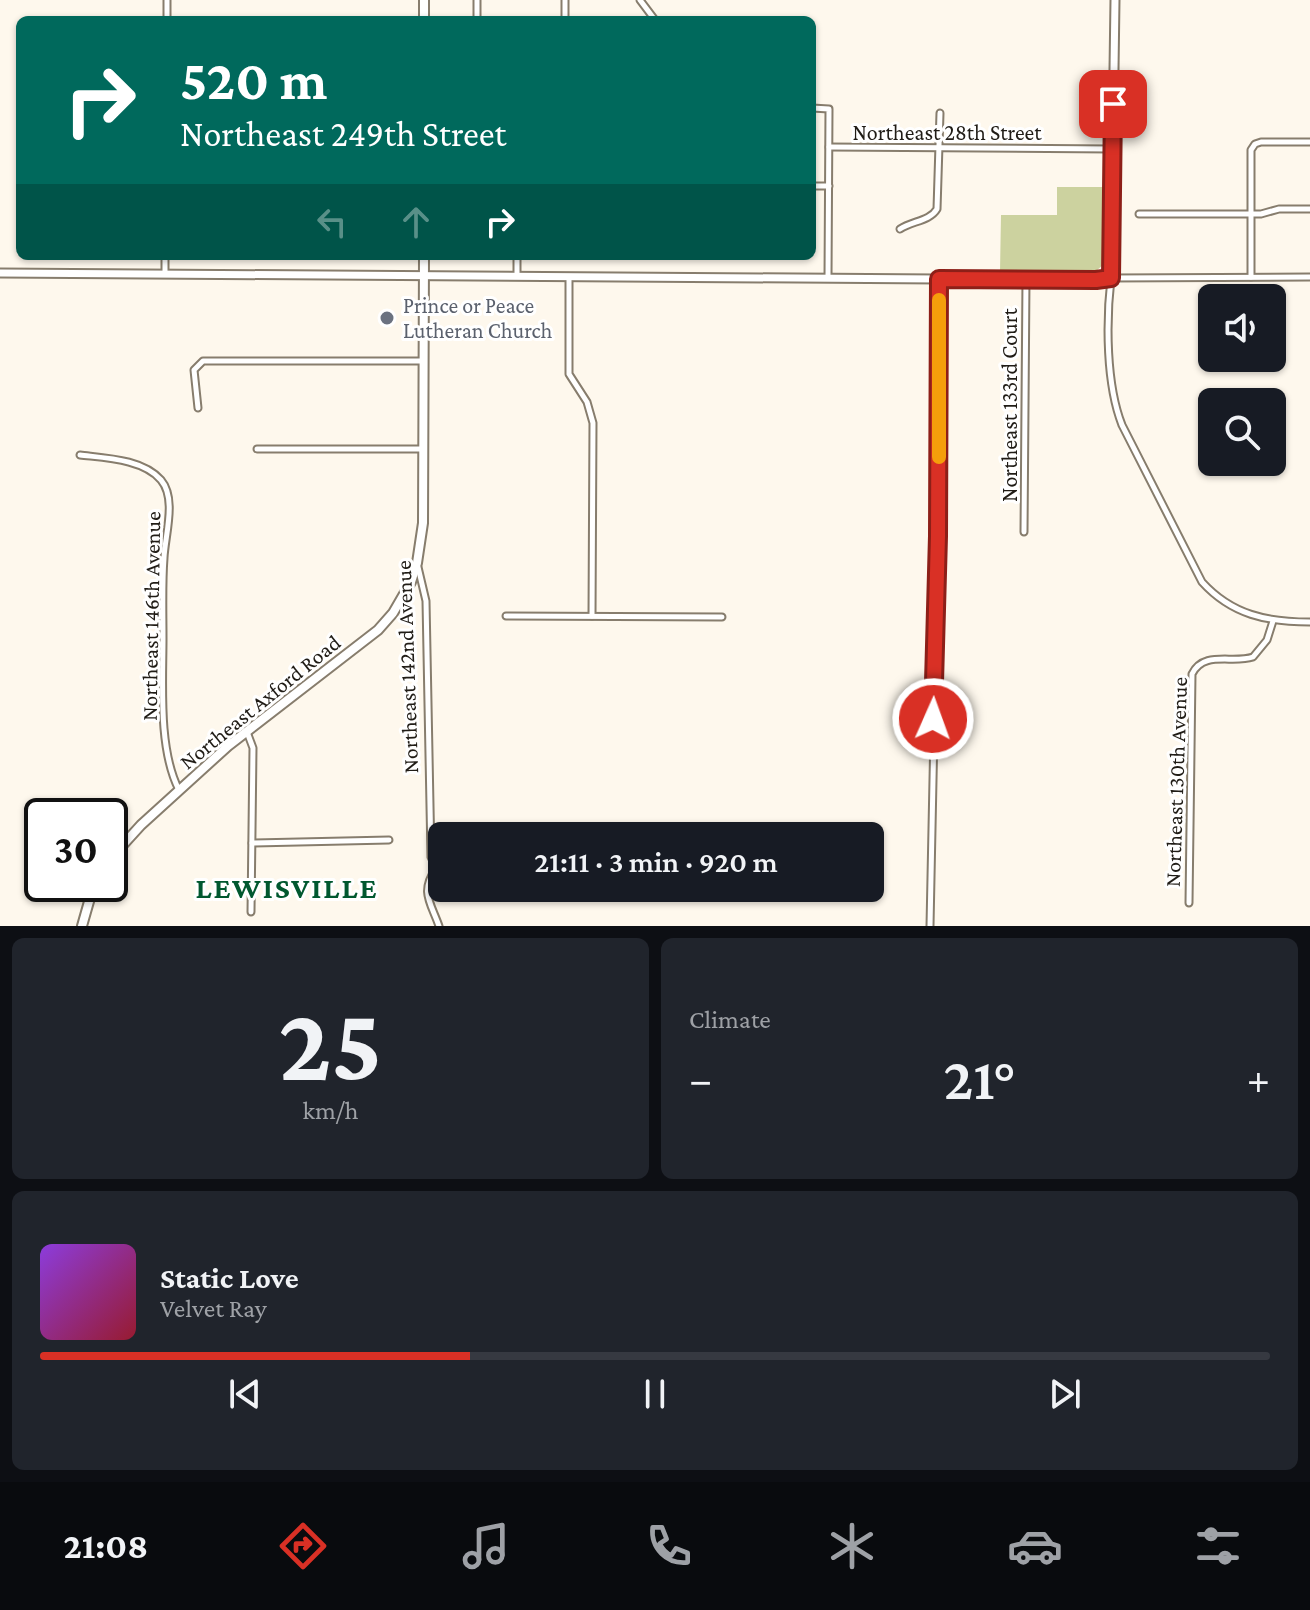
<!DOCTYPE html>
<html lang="en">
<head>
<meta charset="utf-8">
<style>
  body { margin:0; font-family:"Crimson Pro",serif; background:#20242c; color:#f1f3f6; height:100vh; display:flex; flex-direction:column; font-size:30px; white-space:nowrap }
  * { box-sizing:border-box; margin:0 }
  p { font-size:26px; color:#9ea1a6 }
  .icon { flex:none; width:44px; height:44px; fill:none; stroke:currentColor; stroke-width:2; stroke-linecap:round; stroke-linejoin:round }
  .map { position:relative; height:926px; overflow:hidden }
  .details { display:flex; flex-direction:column; gap:12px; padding:12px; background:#0d0f14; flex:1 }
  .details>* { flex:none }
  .guide { position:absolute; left:16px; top:16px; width:800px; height:244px; border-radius:12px; box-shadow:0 2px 6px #0004; background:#00695c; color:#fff; overflow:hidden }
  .buttons { position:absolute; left:1198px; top:284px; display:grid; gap:16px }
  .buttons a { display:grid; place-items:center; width:88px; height:88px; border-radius:12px; background:#171b24; box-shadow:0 2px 6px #0004; font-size:40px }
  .speed { position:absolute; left:24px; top:798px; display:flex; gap:16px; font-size:40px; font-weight:700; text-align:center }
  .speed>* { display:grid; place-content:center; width:104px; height:104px; border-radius:50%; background:#171b24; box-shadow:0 2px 6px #0004; line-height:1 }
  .speed .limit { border:4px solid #111; border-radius:12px; background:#fff; color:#111 }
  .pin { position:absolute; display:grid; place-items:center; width:68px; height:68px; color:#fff; margin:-34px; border-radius:16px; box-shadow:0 4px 12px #0006 }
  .me { position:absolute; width:88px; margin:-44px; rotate:2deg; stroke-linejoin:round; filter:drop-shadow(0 0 6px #0008) }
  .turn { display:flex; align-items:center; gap:28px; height:168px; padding:0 32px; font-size:36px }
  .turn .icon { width:104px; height:104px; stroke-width:2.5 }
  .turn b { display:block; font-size:56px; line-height:68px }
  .lanes { display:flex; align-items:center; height:76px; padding:0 32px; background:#0003; justify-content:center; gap:40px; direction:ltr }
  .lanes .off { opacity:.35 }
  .big { font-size:60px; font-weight:600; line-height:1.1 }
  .details .tile { flex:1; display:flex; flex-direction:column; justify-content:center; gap:12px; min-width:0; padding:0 28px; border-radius:12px; background:#20242c }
  .details .dial { align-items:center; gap:0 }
  .dial b { font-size:104px; line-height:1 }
  .song { display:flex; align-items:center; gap:24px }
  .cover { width:96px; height:96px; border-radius:12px; background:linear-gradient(135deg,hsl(270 70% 55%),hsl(350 70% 35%)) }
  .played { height:8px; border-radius:4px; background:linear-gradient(90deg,#d93025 35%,#363941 35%) }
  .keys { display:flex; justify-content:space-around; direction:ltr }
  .heat { display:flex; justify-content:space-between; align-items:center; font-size:44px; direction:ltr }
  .details .tiles { flex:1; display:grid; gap:12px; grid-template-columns:1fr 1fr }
  .tile:last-child { grid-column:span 2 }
  .trip { position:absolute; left:428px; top:822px; width:456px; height:80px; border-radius:12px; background:#171b24; box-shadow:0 2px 6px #0004; font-weight:600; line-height:80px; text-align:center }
  .tab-bar { display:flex; height:128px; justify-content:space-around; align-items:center; background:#090b0e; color:#9ea1a6 }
  .tab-bar .icon { width:56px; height:56px }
  .tab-bar .current { color:#d93025 }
  .tab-bar b { font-size:36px; color:#f1f3f6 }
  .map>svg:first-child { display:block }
  .green { fill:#ccd29f }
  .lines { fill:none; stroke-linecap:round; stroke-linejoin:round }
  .minor-casing { stroke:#877d6d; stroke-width:9 }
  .tertiary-casing { stroke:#877d6d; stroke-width:11 }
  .secondary-casing { stroke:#877d6d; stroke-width:12 }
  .minor { stroke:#fff; stroke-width:5 }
  .tertiary { stroke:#fff; stroke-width:7 }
  .secondary { stroke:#fff; stroke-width:8 }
  .route-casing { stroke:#8d1f18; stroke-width:20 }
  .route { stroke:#d93025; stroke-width:14 }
  .slow { stroke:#f59e0b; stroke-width:14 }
  .worship-dot { fill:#6b7280; stroke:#fff; stroke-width:3 }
  .labels { text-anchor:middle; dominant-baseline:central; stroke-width:6; stroke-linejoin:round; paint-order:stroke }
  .street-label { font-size:22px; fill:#201c16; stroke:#fff }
  .worship-label { font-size:22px; fill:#5b616d; stroke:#fff; text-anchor:start }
  .district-label { font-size:30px; font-weight:bold; letter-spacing:2px; fill:#01582f; stroke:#fff }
</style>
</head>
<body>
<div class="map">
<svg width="1310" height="926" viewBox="0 0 1310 926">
  <rect width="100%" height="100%" fill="#fef8ed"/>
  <path class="green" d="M 1057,187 L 1106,187 L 1105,263 L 1095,272 L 1000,272 L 1001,215 L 1057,215 Z"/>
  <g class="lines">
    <defs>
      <g id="minor">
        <path d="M 167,0 L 167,20"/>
        <path d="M 640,0 L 655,20"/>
        <path d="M 477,20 L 477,0"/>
        <path d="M 565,20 L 565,0"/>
        <path d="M 812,108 L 829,109 L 828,278"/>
        <path d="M 829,147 L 1112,149"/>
        <path d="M 812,186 L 829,186"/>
        <path d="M 1139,214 L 1261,214 L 1279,209 L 1310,209"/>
        <path d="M 900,229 C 912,221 930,221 937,209 L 940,113"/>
        <path d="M 165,274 L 165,256"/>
        <path d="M 517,276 L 517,256"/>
        <path d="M 569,277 L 569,374 L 587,402 L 593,423 L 592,616"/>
        <path d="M 1251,277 L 1251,150 L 1255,144 L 1261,142 L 1310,142"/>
        <path d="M 1310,277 L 1111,278 C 1106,322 1106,384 1122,425 L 1202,582 C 1232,615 1267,622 1310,622"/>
        <path d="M 198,408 L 194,370 L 203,361 L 423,361"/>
        <path d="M 257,449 L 422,449"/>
        <path d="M 80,455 C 105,458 143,459 161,480 C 177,499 165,535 164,558 C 162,584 163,611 163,638 C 163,683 158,749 179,790"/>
        <path d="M 1024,532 L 1026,279"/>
        <path d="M 418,567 L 426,601 L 431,857 L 436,868"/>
        <path d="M 506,616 L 722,617"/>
        <path d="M 247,732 L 253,748 L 251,912"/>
        <path d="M 252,843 L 389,840"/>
        <path d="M 436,868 C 420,892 430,901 439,926"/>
        <path d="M 1189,903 L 1192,674 C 1204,650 1232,664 1253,657 L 1267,640 L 1273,621"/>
        <path d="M 930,926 L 938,536 L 939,279"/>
      </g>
      <path id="tertiary" d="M 0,273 L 939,279 L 1111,278 L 1115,0"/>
      <g id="secondary">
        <path d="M 424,20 L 424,0"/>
        <path d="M 110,859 L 141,825 L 228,746 L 378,630 L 393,613 L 411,582 L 417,563 L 423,523 L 424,256"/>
        <path d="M 82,926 L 94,884"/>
      </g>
    </defs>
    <use href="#minor" class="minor-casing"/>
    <use href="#tertiary" class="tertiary-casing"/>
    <use href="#secondary" class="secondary-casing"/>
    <use href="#minor" class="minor"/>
    <use href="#tertiary" class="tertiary"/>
    <use href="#secondary" class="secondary"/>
  </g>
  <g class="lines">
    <defs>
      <path id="route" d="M 933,719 L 938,536 L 939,279 L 1096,280 L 1111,278 L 1113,104"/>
    </defs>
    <use href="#route" class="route-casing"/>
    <use href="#route" class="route"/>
    <path class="slow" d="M 939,457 L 939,300"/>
  </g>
  <circle class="worship-dot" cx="387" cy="318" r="8"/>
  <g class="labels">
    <g class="street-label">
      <text x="947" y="132">Northeast 28th Street</text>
      <text transform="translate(1009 405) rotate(-90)">Northeast 133rd Court</text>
      <text transform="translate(151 616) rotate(-89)">Northeast 146th Avenue</text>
      <text transform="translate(407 667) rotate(-92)">Northeast 142nd Avenue</text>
      <text transform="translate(260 702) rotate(-39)">Northeast Axford Road</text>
      <text transform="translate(1176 782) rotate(-88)">Northeast 130th Avenue</text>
    </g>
    <g class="worship-label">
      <text x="403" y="305">Prince or Peace<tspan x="403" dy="25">Lutheran Church</tspan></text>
    </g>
    <g class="district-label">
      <text x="287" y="887">LEWISVILLE</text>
    </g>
  </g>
</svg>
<div class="buttons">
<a><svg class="icon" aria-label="sound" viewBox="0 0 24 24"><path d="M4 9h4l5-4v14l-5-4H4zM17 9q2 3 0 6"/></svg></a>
<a><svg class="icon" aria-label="search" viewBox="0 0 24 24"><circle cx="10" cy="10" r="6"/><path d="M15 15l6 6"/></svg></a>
</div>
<div class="speed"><div class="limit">30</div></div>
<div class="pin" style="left:1113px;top:104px;background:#d93025"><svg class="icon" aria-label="arrive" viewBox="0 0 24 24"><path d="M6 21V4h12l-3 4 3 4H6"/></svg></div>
<svg class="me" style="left:933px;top:719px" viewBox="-20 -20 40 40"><circle r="17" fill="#d93025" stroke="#fff" stroke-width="3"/><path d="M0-11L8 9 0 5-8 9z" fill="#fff"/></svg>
<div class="trip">21:11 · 3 min · 920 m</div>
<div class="guide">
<div class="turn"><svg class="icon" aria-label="right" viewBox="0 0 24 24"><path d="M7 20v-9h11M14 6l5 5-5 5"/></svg><div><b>520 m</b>Northeast 249th Street</div></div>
<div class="lanes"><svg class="icon off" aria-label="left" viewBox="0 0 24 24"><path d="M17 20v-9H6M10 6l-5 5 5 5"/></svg><svg class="icon off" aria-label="ahead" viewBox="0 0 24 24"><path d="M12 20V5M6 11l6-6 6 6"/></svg><svg class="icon" aria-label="right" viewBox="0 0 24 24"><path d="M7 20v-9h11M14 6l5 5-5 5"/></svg></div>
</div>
</div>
<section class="details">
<div class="tiles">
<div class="tile dial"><b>25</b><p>km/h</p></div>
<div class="tile"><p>Climate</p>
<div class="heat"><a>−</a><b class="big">21°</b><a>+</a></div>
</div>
<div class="tile">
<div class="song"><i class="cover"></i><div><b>Static Love</b><p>Velvet Ray</p></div></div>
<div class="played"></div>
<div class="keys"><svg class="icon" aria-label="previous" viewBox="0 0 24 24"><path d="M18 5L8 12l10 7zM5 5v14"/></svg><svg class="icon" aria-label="pause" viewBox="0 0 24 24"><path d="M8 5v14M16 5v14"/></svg><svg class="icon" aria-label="next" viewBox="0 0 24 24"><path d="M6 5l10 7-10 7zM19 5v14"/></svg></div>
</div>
</div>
</section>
<nav class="tab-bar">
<b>21:08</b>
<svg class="icon current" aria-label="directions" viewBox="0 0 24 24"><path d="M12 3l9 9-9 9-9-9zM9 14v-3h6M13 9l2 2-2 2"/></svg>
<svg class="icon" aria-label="music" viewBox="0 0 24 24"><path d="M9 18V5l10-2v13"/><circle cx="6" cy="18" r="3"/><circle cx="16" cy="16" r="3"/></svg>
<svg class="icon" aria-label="phone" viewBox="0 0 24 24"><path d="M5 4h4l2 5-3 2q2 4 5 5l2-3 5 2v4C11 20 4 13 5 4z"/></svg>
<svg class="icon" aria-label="climate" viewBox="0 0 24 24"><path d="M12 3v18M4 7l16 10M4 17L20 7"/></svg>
<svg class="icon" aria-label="car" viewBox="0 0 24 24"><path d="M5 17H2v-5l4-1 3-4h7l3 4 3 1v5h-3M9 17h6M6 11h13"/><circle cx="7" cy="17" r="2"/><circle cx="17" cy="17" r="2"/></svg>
<svg class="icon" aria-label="filters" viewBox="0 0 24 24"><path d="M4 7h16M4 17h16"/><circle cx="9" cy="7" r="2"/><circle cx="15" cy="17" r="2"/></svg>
</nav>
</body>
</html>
